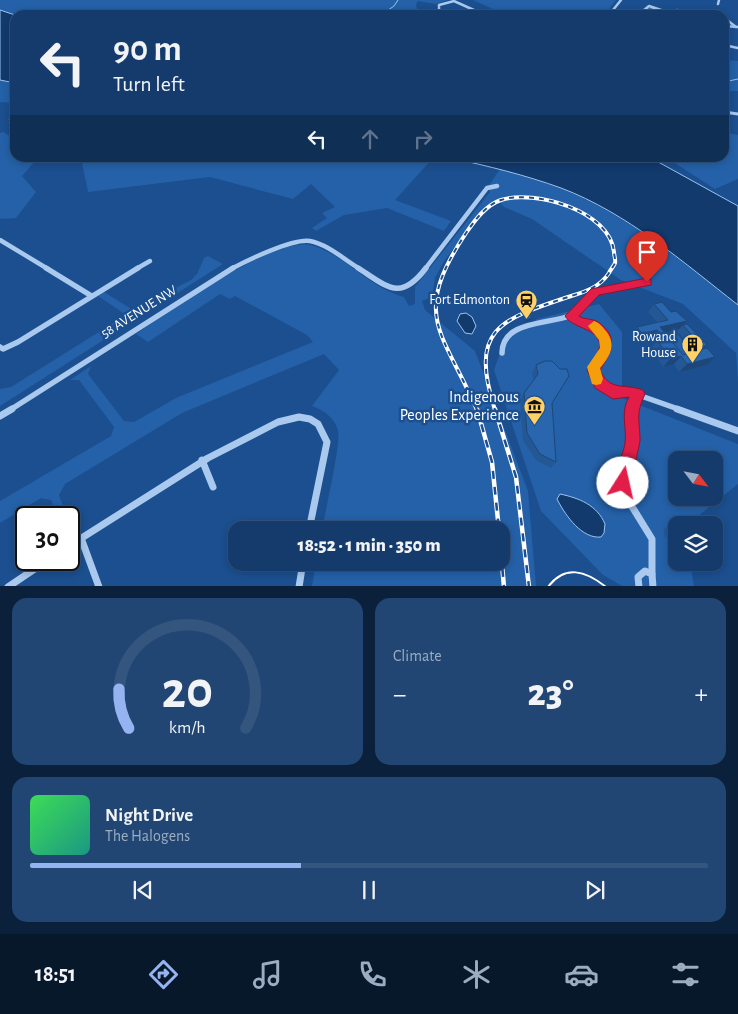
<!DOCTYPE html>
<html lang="en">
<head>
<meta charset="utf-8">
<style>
  body { margin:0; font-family:"Alegreya Sans",sans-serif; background:#214673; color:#f1f3f6; height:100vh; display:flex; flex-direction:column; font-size:19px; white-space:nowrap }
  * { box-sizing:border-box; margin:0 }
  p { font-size:16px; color:#9dadc1 }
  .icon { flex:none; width:28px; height:28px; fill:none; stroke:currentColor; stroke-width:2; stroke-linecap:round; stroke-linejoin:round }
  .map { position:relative; height:586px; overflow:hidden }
  .drawer { display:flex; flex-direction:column; gap:12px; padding:12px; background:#0b203b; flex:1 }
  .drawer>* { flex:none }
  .banner { position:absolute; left:10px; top:10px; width:719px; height:152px; border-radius:15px; box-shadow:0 2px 8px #0003,0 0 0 1px #33557e; background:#143b6b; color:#f1f3f6; overflow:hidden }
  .needle { width:32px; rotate:122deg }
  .buttons { position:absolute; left:668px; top:451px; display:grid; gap:10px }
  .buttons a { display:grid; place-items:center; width:55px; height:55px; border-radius:10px; background:#143b6b; box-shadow:0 2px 8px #0003,0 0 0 1px #33557e; font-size:25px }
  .speed { position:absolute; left:15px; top:506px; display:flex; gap:10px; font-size:25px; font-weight:700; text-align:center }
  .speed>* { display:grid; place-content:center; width:65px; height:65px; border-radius:50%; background:#143b6b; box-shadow:0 2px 8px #0003,0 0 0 1px #33557e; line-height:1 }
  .speed .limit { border:2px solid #111; border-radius:8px; background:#fff; color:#111 }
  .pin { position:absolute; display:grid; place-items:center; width:42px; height:42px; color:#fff; margin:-51px -21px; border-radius:50% 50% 50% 0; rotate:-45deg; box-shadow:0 0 5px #0007 }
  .pin .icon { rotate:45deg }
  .me { position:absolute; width:55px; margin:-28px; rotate:10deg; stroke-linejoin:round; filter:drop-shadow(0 0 4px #0008) }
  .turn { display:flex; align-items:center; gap:18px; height:105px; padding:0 20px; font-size:22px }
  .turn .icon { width:65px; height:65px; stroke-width:2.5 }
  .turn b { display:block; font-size:35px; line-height:42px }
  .lanes { display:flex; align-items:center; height:48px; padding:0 20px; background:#0003; justify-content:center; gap:25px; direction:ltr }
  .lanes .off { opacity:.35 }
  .big { font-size:38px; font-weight:800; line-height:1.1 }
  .drawer .widget { flex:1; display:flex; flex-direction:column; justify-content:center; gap:8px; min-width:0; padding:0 18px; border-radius:15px; background:#214673 }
  .drawer .dial { align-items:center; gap:0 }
  .dial svg { height:130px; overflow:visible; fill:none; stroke:#33557e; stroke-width:7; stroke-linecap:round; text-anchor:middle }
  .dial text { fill:#f1f3f6; stroke:none }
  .song { display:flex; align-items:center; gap:15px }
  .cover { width:60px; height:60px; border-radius:8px; background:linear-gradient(135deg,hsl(130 70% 55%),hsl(170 70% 35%)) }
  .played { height:5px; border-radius:2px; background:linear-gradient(90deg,#95b2f1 40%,#33557e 40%) }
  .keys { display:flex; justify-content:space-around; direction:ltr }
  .heat { display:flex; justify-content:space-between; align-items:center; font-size:28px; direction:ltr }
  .drawer .tiles { flex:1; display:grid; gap:12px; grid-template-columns:1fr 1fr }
  .widget:last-child { grid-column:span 2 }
  .trip { position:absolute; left:228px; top:521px; width:282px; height:50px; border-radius:15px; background:#143b6b; box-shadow:0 2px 8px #0003,0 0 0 1px #33557e; font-weight:800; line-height:50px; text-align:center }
  .tab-bar { display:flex; height:80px; justify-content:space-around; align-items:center; background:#08182b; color:#9dadc1 }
  .tab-bar .icon { width:35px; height:35px }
  .tab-bar .active { color:#95b2f1 }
  .tab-bar b { font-size:22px; color:#f1f3f6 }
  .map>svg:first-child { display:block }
  .green { fill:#2461a8; fill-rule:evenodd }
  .water { fill:#123a6d; stroke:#9cc4f0 }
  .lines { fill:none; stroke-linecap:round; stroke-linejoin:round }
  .stream { stroke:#9cc4f0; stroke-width:1 }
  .minor-far4 { stroke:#a9c9ee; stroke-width:2.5 }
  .minor-far3 { stroke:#a9c9ee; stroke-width:3 }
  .minor-far2 { stroke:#a9c9ee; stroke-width:4.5 }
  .minor-far1 { stroke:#a9c9ee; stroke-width:5.5 }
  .minor { stroke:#a9c9ee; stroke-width:7 }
  .tram { stroke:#fff; stroke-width:2 }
  .rail-far1-casing { stroke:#fff; stroke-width:4 }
  .rail-casing { stroke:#fff; stroke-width:4.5 }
  .rail-far1 { stroke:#1b4f8f; stroke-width:2; stroke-dasharray:5; stroke-linecap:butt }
  .rail { stroke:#1b4f8f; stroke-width:2.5; stroke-dasharray:8; stroke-linecap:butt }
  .wall { fill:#245895; fill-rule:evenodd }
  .shaded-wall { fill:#1d4779 }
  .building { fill:#2a66ad; stroke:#1d4779 }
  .route { fill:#e11d48; stroke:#92132f }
  .slow { fill:#f59e0b }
  .labels { text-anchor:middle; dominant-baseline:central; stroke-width:5; stroke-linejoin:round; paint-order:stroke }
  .poi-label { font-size:14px; fill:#fff; stroke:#1b4f8f; text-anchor:end }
  .street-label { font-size:14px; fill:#fff; stroke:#1b4f8f }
  .near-poi-label { font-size:16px; fill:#fff; stroke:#1b4f8f; text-anchor:end }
</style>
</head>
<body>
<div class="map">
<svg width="738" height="587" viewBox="0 0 738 587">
  <rect width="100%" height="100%" fill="#1b4f8f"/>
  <g class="green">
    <path d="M 0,0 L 448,0 L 436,4 L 418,1 L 416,4 L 418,15 L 15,15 L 0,10 Z"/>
    <path d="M 473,0 L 616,0 L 604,15 L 506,15 Z"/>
    <path d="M 724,60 L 738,61 L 738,91 L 724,91 Z"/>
    <path d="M 0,80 L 15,84 L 15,103 L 0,102 Z"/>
    <path d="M 3,132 L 12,137 L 15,136 L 15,158 L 46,158 L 36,160 L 22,176 L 36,192 L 16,218 L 0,219 L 0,133 Z"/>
    <path d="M 724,132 L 738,135 L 738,179 L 715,189 L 670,160 L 669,158 L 724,158 Z"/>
    <path d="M 81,158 L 433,158 L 395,200 L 451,221 L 444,231 L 387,208 L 344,215 L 316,231 L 312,228 L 327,218 L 322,213 L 335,207 L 311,184 L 293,199 L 210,177 L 88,192 Z"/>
    <path d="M 500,169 C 520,176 542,181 562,189 C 628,215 683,262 738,305 L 738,384 L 736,353 L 683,304 L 621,280 L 532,219 L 504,207 L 498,200 L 478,214 L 443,263 L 435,278 L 432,297 L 422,301 L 425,310 L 475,351 L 528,491 L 536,586 L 312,586 L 316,563 L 501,562 L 501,530 L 322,530 C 325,512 341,444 338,431 C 335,418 324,410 312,406 L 339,370 L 324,354 L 182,413 L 65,484 L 59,495 L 67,517 L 57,517 L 51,500 L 41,498 L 0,523 L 0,501 L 111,436 L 114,427 L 79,380 L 70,380 L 91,366 L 88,374 L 124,421 L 134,422 L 176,398 L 313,342 L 307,335 L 235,296 L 230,299 L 220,294 L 148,342 L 136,334 C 170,312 277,233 314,246 C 347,257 370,288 404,297 L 409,306 L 415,304 L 415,287 L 490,192 L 488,187 Z"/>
    <path d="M 208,256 L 223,264 L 0,406 L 0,389 L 11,387 L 126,315 L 98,296 L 104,292 L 133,310 L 191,280 L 197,274 L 204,258 Z"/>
    <path d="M 599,304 L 622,332 L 622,398 L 738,444 L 738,484 L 687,525 L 676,525 L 676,562 L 690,563 L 694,586 L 622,586 L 603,575 L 541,511 L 494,370 L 500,353 L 507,340 L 537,319 ZM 676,460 L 714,460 L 714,498 L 676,498 Z"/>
    <path d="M 677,334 L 694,355 L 675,360 L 658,338 Z"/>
  </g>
  <g class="water">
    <path d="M 0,10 L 15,15 L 15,83 L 0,80 Z"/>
    <path d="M 451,158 L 651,158 L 738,206 L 738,305 C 683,262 627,213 561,188 C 525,175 488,166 451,158 Z"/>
    <path d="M 466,313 L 472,317 L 476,326 L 472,334 L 465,333 L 457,321 L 460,314 Z"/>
    <path d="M 560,494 C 579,498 597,505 605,524 L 604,533 L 601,537 C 582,539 566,516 558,501 L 557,499 Z"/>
  </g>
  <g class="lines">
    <g class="stream">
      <path d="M 381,15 L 394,6 L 398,0"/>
      <path d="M 724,82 L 738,79"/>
    </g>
    <g class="minor-far4">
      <path d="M 718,4 L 719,0"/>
      <path d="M 657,10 L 644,10 L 649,6 L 676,15"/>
      <path d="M 672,14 L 677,10 L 684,12 L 677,15"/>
      <path d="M 443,15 L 439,12 L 439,5 L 454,1 L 485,15"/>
      <path d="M 609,15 L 621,0"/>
      <path d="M 727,20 L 736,27"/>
      <path d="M 724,26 L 738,27"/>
      <path d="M 724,45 L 738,48"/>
    </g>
    <path class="minor-far3" d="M 724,112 L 738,114"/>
    <g class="minor-far2">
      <path d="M 0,240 L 48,269"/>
      <path d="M 136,269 L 150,261"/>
      <path d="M 231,269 C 246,261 293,238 310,241 C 327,244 345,260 360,269"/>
      <path d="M 425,269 L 487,188 L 497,186"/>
    </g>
    <g class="minor-far1">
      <path d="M 46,268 L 90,295"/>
      <path d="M 358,268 C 388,287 400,302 426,268"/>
      <path d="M 571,316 L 595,328 L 605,336 L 606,350 L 593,369 L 595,378 L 609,391 L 627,391 L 681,410"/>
      <path d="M 0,347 L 3,349 L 18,342 L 138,268"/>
      <path d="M 502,353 C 502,321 548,324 570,316 C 580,312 585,298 594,293 C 603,288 636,284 647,282"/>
      <path d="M 10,410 L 233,268"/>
      <path d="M 631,410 L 638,394"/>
    </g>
    <g class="minor">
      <path d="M 631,409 L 632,443 L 623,476 L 623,492 L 652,539 L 652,574"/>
      <path d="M 677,409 L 738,431"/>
      <path d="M 0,416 L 12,409"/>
      <path d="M 202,460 L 213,487"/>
      <path d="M 81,538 L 99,587"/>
      <path d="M 69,546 L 208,458 L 278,422 L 299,417 L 310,419 L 318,424 L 327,442 L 309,530"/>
      <path d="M 8,587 L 48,560"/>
      <path d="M 299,587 L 303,562"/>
      <path d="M 639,587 L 638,577 L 645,571 L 652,574 L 653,587"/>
    </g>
    <path class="tram" d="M 548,587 C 565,564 586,571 606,587"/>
    <defs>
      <path id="rail-far1" d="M 477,410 C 443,331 410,317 466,233 C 475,220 486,205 501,200 C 535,189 610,211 614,252 C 614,255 616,261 615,263 C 614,266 610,270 609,273 C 599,288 584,292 568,297 C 499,320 469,329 495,410"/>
      <g id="rail">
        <path d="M 477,409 L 492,462 L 499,530"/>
        <path d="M 495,409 L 516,477 L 529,587"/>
        <path d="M 501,553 L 504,587"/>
      </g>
    </defs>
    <use href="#rail-far1" class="rail-far1-casing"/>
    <use href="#rail" class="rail-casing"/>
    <use href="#rail-far1" class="rail-far1"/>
    <use href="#rail" class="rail"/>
  </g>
  <g class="wall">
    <path d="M 15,115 L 15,126 L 9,124 L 6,120 Z"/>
    <path d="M 654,304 L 687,321 L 684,325 L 707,345 L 703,349 L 715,357 L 707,365 L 679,372 L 674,364 L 663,367 L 651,348 L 655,344 L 650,338 L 636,342 L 631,335 L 637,327 L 657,322 L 648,312 ZM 679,329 L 677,331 L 696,352 L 683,355 L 665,333 Z"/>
    <path d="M 536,365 L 552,403 L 556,462 L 551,468 L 536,460 L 523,440 L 520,401 L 524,393 L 534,380 L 532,373 Z"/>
    <path d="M 668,527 L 676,528 L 676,539 L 665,537 L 664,529 Z"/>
  </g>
  <g class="shaded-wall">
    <path d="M 532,318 L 531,320 L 524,322 L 525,320 Z"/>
    <path d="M 687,321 L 679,329 L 660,334 L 660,327 Z"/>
    <path d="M 657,330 L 650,338 L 636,342 L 642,334 Z"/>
    <path d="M 707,345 L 701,351 L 696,353 L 702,347 Z"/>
    <path d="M 681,356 L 674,364 L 663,367 L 670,359 Z"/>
    <path d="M 715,357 L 707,365 L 679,372 L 687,364 Z"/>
  </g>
  <g class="building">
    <path d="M 15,115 L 15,122 L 6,120 Z"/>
    <path d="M 662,302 L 671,312 L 676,311 L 687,321 L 660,327 L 683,355 L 707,348 L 715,357 L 687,364 L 681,356 L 670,359 L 658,341 L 664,339 L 657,330 L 642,334 L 637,327 L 668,320 L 654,304 Z"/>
    <path d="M 529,314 L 532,318 L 525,320 L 523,317 Z"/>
    <path d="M 687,324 L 707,345 L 702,347 L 683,325 Z"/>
    <path d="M 545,361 L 552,361 L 560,369 L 567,369 L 569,376 L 552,403 L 556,462 L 540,454 L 527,433 L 524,393 L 538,374 L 536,365 Z"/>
    <path d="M 668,527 L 676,528 L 676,536 L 670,535 Z"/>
  </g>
  <path class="route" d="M 647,278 L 651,279 L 651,285 L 599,295 L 579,316 C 584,320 592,318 598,322 C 620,337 611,353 600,370 C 610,392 624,383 643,390 L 645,394 C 635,416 640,419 640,441 C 639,447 631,483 628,488 L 623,490 L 618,488 C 611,473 623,458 625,443 C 627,427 620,412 629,397 L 613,399 L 595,388 L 587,370 C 590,363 598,356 599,349 C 604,328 573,330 565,316 L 591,289 Z"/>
  <path class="slow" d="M 594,321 C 599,323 601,325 604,329 C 617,343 612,354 600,368 L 603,379 L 601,384 L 596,385 L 592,384 L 587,367 L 600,348 L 599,340 L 588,326 Z"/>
  <defs>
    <symbol id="station-pin" viewBox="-11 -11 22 30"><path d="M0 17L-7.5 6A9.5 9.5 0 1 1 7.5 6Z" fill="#ffd166" stroke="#1b4f8f"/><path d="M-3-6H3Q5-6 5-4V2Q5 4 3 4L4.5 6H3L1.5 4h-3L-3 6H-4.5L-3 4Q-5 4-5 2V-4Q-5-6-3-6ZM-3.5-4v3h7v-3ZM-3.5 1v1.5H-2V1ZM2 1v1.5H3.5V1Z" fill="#111"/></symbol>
    <symbol id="building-pin" viewBox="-11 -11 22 30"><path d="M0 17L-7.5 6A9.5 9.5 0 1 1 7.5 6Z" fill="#ffd166" stroke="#1b4f8f"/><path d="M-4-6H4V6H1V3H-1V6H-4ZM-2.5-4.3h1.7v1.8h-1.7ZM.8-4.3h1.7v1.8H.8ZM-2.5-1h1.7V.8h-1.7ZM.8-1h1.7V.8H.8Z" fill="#111"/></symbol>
    <symbol id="museum-pin" viewBox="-11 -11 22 30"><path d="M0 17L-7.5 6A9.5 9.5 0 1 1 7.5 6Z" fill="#ffd166" stroke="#1b4f8f"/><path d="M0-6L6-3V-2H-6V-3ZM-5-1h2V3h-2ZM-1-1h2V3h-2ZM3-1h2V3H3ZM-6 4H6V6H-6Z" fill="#111"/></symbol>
  </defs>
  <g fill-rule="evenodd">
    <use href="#station-pin" x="514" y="288" width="25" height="34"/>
    <use href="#building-pin" x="680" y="332" width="25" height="34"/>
    <use href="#museum-pin" x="522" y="394" width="25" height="34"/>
  </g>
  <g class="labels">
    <g class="poi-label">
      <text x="510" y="300">Fort Edmonton</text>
      <text x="676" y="337">Rowand<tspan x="676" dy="16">House</tspan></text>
    </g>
    <g class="street-label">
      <text transform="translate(139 312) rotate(-32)">58 AVENUE NW</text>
    </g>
    <g class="near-poi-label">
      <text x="519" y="397">Indigenous<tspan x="519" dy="18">Peoples Experience</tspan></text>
    </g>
  </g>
</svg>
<div class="buttons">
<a><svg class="needle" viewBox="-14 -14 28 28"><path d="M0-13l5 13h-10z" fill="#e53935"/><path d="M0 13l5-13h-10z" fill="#9dadc1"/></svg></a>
<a><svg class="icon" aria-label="layers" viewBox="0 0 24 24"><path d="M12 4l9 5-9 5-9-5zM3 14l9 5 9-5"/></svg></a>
</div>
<div class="speed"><div class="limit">30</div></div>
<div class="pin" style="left:647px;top:282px;background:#d93025"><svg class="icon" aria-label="arrive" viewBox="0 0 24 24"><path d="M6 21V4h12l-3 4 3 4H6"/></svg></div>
<svg class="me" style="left:623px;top:483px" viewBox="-20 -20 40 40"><circle r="19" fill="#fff"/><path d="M0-13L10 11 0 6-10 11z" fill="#e11d48"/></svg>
<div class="trip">18:52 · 1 min · 350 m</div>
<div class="banner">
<div class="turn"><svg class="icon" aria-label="left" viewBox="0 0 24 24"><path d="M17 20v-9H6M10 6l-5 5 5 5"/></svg><div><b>90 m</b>Turn left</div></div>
<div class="lanes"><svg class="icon" aria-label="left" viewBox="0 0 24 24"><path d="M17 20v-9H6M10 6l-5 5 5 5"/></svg><svg class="icon off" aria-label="ahead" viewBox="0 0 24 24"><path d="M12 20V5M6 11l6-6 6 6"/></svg><svg class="icon off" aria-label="right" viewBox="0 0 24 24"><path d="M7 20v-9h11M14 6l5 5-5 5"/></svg></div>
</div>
</div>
<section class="drawer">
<div class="tiles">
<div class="widget dial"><svg viewBox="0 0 100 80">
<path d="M14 69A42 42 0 1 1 86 69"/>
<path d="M14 69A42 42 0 0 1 8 45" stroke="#95b2f1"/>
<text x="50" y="56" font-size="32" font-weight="700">20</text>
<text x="50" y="72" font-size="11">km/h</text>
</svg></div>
<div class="widget"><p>Climate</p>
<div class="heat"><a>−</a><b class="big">23°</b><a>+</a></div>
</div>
<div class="widget">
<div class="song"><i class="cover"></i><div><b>Night Drive</b><p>The Halogens</p></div></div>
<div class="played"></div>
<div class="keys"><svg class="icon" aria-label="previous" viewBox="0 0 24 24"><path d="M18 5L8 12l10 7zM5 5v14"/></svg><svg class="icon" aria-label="pause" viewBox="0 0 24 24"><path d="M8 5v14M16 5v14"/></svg><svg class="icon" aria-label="next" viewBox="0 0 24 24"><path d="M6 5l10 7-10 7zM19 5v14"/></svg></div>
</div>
</div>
</section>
<nav class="tab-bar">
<b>18:51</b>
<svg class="icon active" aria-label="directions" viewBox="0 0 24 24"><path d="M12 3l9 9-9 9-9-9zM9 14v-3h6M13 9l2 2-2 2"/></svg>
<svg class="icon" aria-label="music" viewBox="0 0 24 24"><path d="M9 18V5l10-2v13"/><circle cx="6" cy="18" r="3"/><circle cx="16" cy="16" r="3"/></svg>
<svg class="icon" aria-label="phone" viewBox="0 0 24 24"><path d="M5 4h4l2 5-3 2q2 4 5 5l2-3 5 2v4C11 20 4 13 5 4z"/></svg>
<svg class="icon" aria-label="climate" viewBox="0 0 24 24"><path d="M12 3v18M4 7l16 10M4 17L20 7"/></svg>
<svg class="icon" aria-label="car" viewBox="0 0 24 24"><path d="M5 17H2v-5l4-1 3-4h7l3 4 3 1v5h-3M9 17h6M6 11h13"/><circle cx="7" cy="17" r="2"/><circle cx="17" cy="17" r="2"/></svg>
<svg class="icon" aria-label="filters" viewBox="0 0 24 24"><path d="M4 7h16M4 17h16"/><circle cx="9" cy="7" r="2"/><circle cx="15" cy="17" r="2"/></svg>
</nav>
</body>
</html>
